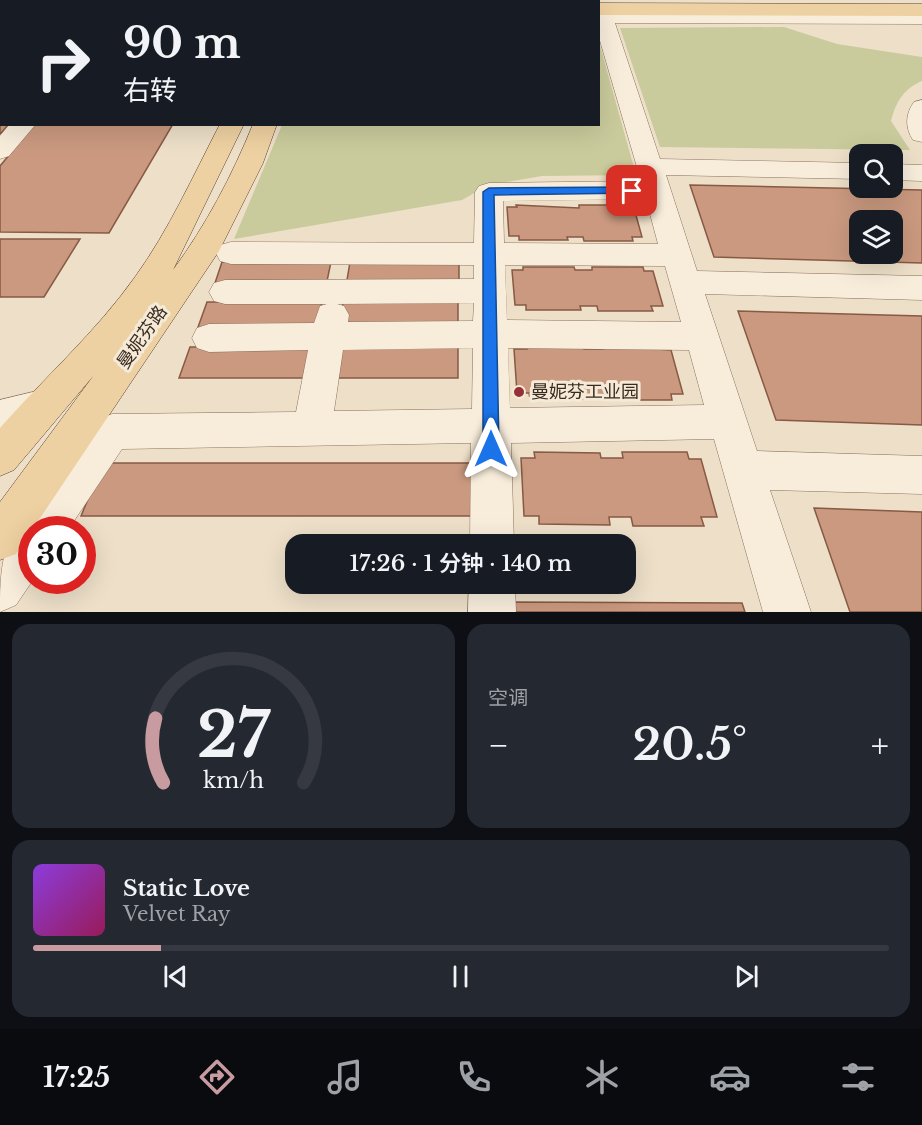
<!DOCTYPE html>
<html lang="zh">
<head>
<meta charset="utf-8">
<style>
  body { margin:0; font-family:"Libre Baskerville","Noto Sans SC",serif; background:#242831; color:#f1f3f6; height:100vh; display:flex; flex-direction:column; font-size:22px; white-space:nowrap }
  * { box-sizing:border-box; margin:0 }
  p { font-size:20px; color:#9ea1a6 }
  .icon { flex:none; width:33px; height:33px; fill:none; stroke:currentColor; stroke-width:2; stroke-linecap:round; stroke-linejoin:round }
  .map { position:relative; height:612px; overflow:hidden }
  .sheet { display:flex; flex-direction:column; gap:12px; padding:12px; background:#0d0f14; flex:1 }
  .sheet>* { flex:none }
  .guide { position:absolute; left:0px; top:0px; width:600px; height:126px; box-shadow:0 6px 24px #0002; background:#171b24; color:#f1f3f6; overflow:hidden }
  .tools { position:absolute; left:849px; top:144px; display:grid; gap:12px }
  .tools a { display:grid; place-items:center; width:54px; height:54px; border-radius:12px; background:#171b24; box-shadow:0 6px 24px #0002; font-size:30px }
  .speed { position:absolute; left:18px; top:516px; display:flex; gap:12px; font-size:30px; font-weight:700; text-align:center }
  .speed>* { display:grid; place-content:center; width:78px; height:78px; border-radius:50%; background:#171b24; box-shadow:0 6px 24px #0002; line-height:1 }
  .speed .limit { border:9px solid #d22; background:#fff; color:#111 }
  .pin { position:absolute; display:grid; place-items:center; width:51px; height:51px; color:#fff; margin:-26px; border-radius:12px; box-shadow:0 3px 9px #0006 }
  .me { position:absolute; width:66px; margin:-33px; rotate:0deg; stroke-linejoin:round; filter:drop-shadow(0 0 4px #0008) }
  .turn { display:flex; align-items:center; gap:21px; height:126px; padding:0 24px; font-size:27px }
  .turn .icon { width:78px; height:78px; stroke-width:2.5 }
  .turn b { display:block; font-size:42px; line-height:51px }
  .big { font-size:45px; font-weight:600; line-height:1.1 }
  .sheet .tile { flex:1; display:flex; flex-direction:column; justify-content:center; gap:9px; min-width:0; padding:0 21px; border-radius:18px; background:#242831 }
  .sheet .dial { align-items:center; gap:0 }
  .dial svg { height:156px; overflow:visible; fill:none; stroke:#363941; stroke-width:7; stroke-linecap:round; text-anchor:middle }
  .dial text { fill:#f1f3f6; stroke:none }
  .song { display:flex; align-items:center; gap:18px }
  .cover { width:72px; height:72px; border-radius:9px; background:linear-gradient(135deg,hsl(270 70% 55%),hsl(330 70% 35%)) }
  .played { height:6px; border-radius:3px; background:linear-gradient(90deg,#c89ba0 15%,#363941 15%) }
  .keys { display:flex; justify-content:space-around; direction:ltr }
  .heat { display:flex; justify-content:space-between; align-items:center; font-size:33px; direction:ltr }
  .sheet .tiles { flex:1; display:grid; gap:12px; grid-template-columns:1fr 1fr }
  .tile:last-child { grid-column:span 2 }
  .trip { position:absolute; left:285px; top:534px; width:351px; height:60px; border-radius:18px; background:#171b24; box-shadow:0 6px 24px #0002; font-weight:600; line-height:60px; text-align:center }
  .dock { display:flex; height:96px; justify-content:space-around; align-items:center; background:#090b0e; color:#9ea1a6 }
  .dock .icon { width:42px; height:42px }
  .dock .selected { color:#c89ba0 }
  .dock b { font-size:27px; color:#f1f3f6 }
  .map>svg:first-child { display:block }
  .green { fill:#c9cb9c }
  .building { fill:#ca997f; stroke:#875a44; stroke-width:1.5; fill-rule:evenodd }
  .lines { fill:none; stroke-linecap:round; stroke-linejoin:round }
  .minor-casing { stroke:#89715d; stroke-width:1 }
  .major-casing { stroke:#574031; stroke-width:1 }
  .minor { fill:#f8eddb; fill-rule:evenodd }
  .major { fill:#eed1a2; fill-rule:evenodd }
  .route { fill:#1a73e8; stroke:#114b97; stroke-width:1.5 }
  .poi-dot { fill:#962f37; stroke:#f5ead7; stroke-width:2 }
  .labels { text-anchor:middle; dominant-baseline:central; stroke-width:6; stroke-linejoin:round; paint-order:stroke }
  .street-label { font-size:18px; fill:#392b20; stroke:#f5ead7 }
  .poi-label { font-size:18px; fill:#392b20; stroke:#f5ead7; text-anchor:start }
</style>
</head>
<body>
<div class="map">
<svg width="922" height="612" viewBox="0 0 922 612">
  <rect width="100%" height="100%" fill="#eddfc8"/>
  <g class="green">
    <path d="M 784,27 L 837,44 L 922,57 L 922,81 C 903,89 896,102 891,121 L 910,150 L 660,147 L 620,28 Z"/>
    <path d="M 599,42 L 636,175 L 542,176 L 488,185 L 462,200 L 234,239 L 282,125 L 598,124 Z"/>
  </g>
  <g class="building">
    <path d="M 0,89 L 2,124 L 9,124 L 0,134 Z"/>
    <path d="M 35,124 L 173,124 L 109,233 L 0,232 L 0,166 Z"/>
    <path d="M 690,185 L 922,190 L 922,263 L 714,257 ZM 860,220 L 892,220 L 892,254 L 860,254 Z"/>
    <path d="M 516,205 L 579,208 L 579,205 L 625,205 L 626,208 L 634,208 L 642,237 L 632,237 L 633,241 L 584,241 L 583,237 L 567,237 L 568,240 L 519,240 L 519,236 L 509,236 L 507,207 L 517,207 Z"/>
    <path d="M 0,239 L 80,239 L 44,297 L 0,297 Z"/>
    <path d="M 222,262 L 331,262 L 326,286 L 214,286 Z"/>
    <path d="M 350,262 L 459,262 L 459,286 L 346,286 Z"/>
    <path d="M 523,267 L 574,267 L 575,270 L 592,270 L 592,267 L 643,267 L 644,271 L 653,271 L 663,306 L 651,306 L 653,311 L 598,311 L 597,306 L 580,306 L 581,310 L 526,310 L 526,305 L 515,305 L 512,270 L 523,270 Z"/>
    <path d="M 207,302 L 322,302 L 316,330 L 197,330 Z"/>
    <path d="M 343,302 L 458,302 L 458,330 L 339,329 Z"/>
    <path d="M 738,311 L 922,316 L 922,425 L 776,420 Z"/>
    <path d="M 526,345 L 583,345 L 584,349 L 603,349 L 603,345 L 671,350 L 683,394 L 671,394 L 672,400 L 611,400 L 610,394 L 590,394 L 591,399 L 530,399 L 529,393 L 517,393 L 514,349 L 527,349 Z"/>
    <path d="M 190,347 L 312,347 L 306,378 L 179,378 Z"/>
    <path d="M 336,347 L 458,347 L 458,378 L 330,378 Z"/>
    <path d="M 534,452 L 600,453 L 601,458 L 623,458 L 622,452 L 687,452 L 689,459 L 701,459 L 717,517 L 701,517 L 704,526 L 633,526 L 631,517 L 609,517 L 610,525 L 539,524 L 539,516 L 524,516 L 521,458 L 535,458 Z"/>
    <path d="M 103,463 L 474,463 L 476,516 L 81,516 Z"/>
    <path d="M 814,508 L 922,512 L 922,612 L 850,612 Z"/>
    <path d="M 508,602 L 742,603 L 745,612 L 508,612 Z"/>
  </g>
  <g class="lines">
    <defs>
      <g id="minor">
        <path d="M 261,0 L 296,0 L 297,2 L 262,2 Z"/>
        <path d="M 598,4 L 608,5 L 611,11 L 922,12 L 922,24 L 615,23 L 660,159 L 860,163 L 860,179 L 666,175 L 697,271 L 922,276 L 922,300 L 705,294 L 757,451 L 922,456 L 922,494 L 770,490 L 811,612 L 763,612 L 714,439 L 511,443 L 514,544 L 470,544 L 471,443 L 122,449 L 68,530 L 32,530 L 33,580 L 16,605 L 0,612 C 0,585 0,539 22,526 L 27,515 L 98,420 L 112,414 L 296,412 L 308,350 L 209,352 L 197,348 L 192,338 L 197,328 L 209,324 L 314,323 L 320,306 L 327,304 L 225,304 L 214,301 L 209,292 L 214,283 L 225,280 L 474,279 L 474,265 L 231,264 L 220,261 L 216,253 L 220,245 L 231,242 L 474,243 L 475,192 L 479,186 L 489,183 L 641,181 L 598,34 ZM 646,199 L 658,244 L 504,243 L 503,201 ZM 505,265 L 665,266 L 681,322 L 507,320 ZM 474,303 L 473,321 L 348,322 L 349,315 L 344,306 L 337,304 ZM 473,348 L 472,409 L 334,411 L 343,350 ZM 508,348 L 689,350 L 704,405 L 510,408 Z"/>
        <rect x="0" y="11" width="2" height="12"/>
        <path d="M 922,100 L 922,142 L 913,140 C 905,128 905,114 914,102 Z"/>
        <path d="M 10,124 L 36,124 L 9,156 L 0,159 L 0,136 Z"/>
        <path d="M 892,164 L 922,165 L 922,181 L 892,180 Z"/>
        <path d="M 41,390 L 54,394 L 60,406 L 54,418 L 0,434 L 0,400 Z"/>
        <path d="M 469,584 L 515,584 L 516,612 L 468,612 Z"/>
      </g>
      <g id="major">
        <path d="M 0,0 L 10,0 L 11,2 L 2,2 L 0,8 Z"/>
        <path d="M 307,0 L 325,0 L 306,2 Z"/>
        <path d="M 598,3 L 922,4 L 922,16 L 598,15 Z"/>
        <path d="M 220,124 L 244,124 L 173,270 C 206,225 232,176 253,124 L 277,124 L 263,163 L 219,251 L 16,554 L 0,560 L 0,502 L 94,375 L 14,470 L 0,476 L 0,428 C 45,377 96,332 135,277 C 169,230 193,176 220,124 Z"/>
      </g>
    </defs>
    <use href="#minor" class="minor-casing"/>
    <use href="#major" class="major-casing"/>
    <use href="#minor" class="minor"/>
    <use href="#major" class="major"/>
  </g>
  <path class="route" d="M 632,187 L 636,188 L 636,193 L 494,195 L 499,449 L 497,455 L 491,457 L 485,455 L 483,449 L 483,192 L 489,188 Z"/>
  <circle class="poi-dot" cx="519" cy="392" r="6"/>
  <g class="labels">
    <g class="street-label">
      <text transform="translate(142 337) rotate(-55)">曼妮芬路</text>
    </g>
    <g class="poi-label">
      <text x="531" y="392">曼妮芬工业园</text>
    </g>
  </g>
</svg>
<div class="tools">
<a><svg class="icon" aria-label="search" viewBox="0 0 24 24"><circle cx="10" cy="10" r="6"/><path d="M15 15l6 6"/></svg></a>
<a><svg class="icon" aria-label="layers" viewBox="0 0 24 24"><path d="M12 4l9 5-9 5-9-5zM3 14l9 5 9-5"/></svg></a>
</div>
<div class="speed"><div class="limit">30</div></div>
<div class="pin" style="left:632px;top:191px;background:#d93025"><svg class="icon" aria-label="arrive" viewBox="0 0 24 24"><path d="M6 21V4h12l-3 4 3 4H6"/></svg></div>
<svg class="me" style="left:491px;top:449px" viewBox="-20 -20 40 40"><path d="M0-17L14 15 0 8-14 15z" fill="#1a73e8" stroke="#fff" stroke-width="4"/></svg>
<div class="trip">17:26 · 1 分钟 · 140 m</div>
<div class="guide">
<div class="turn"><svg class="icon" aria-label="right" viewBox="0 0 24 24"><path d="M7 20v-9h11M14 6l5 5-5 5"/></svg><div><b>90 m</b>右转</div></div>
</div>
</div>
<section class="sheet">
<div class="tiles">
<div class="tile dial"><svg viewBox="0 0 100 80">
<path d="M14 69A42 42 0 1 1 86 69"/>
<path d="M14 69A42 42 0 0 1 10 36" stroke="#c89ba0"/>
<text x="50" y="56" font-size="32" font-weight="700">27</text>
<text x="50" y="72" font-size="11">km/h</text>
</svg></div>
<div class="tile"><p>空调</p>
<div class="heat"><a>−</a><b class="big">20.5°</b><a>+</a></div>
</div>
<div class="tile">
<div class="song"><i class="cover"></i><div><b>Static Love</b><p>Velvet Ray</p></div></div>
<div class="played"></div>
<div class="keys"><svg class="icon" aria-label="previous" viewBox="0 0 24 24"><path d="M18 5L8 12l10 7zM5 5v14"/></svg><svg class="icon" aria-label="pause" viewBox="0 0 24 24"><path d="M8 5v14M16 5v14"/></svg><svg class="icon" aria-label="next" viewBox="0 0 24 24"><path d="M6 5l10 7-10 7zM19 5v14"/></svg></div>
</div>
</div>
</section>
<nav class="dock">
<b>17:25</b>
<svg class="icon selected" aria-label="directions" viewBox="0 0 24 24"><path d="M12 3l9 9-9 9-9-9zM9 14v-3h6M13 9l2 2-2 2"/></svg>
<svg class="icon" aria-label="music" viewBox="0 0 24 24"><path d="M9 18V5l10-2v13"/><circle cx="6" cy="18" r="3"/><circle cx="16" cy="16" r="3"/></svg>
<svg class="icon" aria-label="phone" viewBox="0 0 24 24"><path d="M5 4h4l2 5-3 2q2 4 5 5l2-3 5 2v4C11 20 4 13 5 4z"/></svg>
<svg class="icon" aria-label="climate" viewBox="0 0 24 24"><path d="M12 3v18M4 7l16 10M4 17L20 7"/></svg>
<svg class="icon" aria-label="car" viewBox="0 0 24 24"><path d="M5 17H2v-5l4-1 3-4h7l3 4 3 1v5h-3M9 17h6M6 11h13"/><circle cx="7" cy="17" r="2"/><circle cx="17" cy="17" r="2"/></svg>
<svg class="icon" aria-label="filters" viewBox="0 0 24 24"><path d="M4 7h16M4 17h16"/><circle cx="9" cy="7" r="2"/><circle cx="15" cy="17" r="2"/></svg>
</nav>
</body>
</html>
